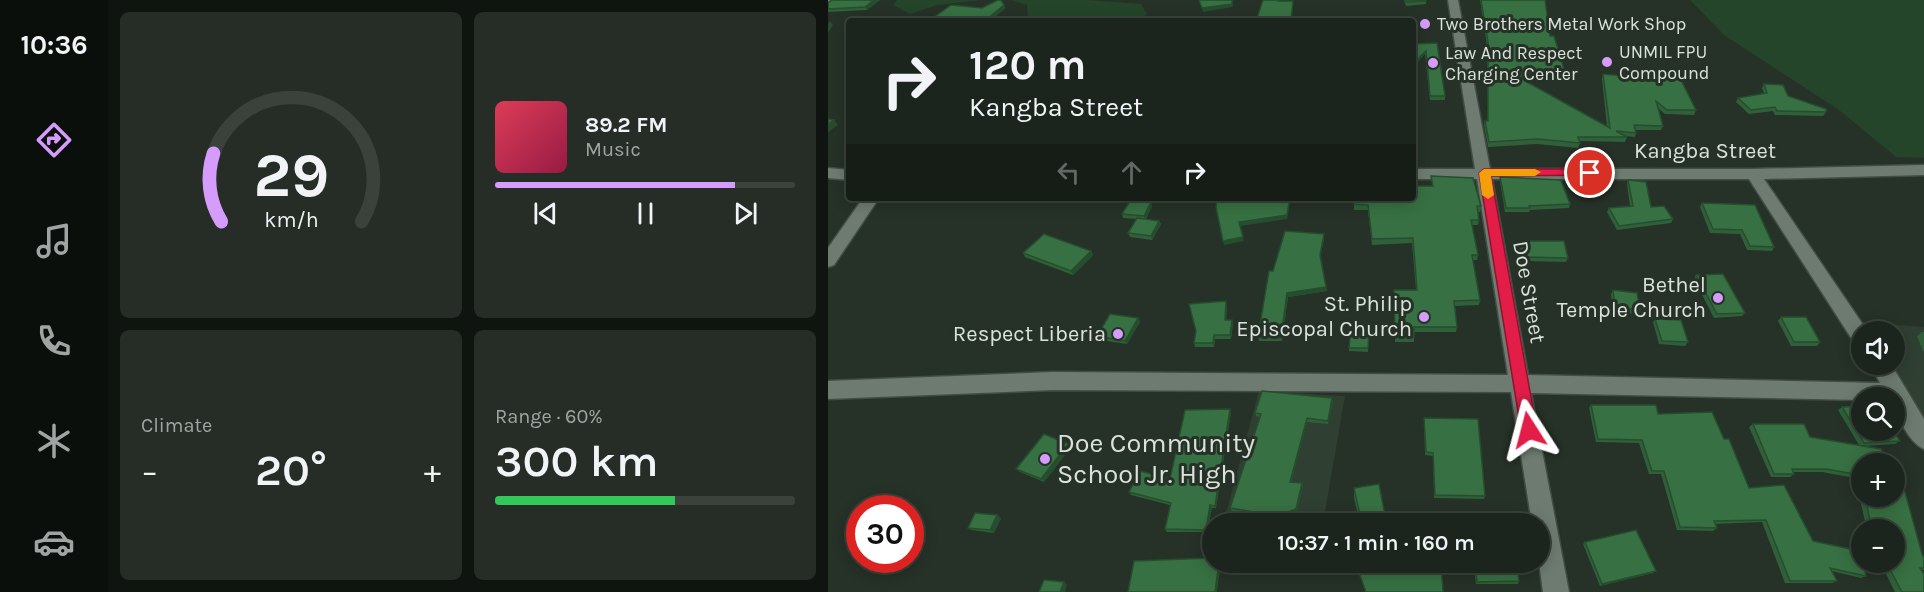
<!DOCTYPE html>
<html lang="en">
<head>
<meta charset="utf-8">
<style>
  body { margin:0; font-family:Karla,sans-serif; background:#252d26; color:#f1f3f6; height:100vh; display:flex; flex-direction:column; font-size:22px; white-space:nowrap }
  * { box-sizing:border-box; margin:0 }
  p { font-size:20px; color:#a0a5a4 }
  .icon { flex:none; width:33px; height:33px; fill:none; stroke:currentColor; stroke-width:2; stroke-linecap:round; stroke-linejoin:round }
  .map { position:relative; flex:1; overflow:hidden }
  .panel { display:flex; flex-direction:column; gap:12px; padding:12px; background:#0f1410; width:720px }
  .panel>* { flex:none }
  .guide { position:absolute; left:18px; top:18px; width:570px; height:183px; border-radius:6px; box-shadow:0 3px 15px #0003,0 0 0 2px #3a423b; background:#1c251d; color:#f1f3f6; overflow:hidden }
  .tools { position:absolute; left:1023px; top:321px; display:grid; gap:12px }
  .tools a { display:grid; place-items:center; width:54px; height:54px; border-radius:50%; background:#1c251d; box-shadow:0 3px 15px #0003,0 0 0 2px #3a423b; font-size:30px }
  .speed { position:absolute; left:18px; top:495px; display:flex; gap:12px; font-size:30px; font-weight:700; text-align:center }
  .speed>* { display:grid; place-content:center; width:78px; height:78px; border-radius:50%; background:#1c251d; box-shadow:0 3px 15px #0003,0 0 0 2px #3a423b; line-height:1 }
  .speed .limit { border:9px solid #d22; background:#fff; color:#111 }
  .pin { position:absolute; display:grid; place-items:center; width:51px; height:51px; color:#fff; margin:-26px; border:3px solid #fff; border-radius:50%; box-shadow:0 2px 6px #0007 }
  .me { position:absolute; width:66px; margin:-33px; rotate:351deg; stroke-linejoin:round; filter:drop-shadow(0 0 4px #0008) }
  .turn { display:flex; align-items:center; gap:21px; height:126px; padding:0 24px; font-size:27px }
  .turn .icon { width:78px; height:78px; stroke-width:2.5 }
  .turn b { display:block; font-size:42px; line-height:51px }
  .lanes { display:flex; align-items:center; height:57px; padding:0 24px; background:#0003; justify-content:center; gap:30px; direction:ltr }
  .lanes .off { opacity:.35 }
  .big { font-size:45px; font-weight:600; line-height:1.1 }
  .panel .tile { flex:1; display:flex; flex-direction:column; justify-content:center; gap:9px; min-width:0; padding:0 21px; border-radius:9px; background:#252d26 }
  .panel .dial { align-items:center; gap:0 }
  .dial svg { height:156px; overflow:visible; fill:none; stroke:#3a423b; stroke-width:7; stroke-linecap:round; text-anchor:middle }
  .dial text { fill:#f1f3f6; stroke:none }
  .song { display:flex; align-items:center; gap:18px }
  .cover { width:72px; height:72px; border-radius:9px; background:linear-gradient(135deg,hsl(350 70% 55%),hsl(340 70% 35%)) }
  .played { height:6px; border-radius:3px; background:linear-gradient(90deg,#d59cfb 80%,#3a423b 80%) }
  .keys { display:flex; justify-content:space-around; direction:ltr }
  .heat { display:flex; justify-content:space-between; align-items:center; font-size:33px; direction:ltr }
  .charge { height:9px; border-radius:4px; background:linear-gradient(90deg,#34c759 60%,#3a423b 0) }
  .panel .tiles { flex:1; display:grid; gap:12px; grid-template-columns:repeat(2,1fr) }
  .trip { position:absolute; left:374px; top:513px; width:348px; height:60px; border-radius:30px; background:#1c251d; box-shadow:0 3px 15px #0003,0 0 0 2px #3a423b; font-weight:600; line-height:60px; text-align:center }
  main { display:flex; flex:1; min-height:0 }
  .tabs { display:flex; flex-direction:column; width:108px; justify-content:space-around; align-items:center; background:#0b0f0c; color:#a0a5a4 }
  .tabs .icon { width:42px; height:42px }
  .tabs .selected { color:#d59cfb }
  .tabs b { font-size:27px; color:#f1f3f6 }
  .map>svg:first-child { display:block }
  .built { fill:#2f3f32 }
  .green { fill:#24452a }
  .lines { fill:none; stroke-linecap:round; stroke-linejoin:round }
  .minor-casing { stroke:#444d45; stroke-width:3 }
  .minor { fill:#6e7b70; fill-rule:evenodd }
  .wall { fill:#2f6039 }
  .shaded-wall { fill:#264e2e }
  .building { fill:#377042; stroke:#264e2e; stroke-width:1.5 }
  .route { fill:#e11d48; stroke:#92132f; stroke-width:1.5 }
  .slow { fill:#f59e0b }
  .poi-dot { fill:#d59cfb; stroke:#263127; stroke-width:2 }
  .labels { text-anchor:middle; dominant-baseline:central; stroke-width:6; stroke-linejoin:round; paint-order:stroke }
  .far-poi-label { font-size:18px; fill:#dbe1db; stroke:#263127; text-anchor:start }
  .street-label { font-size:22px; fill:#dbe1db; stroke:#263127 }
  .poi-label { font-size:22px; fill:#dbe1db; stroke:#263127; text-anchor:end }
  .near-poi-label { font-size:27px; fill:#dbe1db; stroke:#263127; text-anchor:start }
</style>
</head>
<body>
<main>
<nav class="tabs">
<b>10:36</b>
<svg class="icon selected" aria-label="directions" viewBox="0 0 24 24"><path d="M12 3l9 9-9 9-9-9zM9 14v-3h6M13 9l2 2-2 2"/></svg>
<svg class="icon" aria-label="music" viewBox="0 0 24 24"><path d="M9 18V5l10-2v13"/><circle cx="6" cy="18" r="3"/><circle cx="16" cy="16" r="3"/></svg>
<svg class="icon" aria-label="phone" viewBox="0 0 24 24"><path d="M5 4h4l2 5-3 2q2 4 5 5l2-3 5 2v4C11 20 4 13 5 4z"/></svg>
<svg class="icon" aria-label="climate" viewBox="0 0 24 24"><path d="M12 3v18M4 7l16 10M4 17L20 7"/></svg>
<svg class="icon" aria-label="car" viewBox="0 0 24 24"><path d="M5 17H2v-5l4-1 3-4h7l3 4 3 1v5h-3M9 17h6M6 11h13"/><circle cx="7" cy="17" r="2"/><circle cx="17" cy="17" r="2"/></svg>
</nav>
<section class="panel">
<div class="tiles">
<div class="tile dial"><svg viewBox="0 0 100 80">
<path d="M14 69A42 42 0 1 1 86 69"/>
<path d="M14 69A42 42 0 0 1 10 34" stroke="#d59cfb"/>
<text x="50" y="56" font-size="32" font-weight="700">29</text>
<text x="50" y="72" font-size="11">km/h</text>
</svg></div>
<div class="tile">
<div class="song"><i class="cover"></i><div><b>89.2 FM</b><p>Music</p></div></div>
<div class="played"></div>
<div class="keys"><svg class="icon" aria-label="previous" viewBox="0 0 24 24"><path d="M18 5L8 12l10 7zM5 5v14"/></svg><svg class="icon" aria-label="pause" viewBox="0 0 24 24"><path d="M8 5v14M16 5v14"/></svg><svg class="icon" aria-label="next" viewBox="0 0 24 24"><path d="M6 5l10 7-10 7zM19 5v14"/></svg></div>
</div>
<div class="tile"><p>Climate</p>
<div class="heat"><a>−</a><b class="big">20°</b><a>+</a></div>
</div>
<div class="tile"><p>Range · 60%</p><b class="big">300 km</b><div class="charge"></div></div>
</div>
</section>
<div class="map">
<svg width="1096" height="592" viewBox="0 0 1096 592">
  <rect width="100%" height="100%" fill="#263127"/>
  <g class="built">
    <path d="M 1034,322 L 1096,327 L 1096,419 L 1061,365 L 1066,364 L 1066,332 L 1040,331 Z"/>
    <path d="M 431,391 L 517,396 L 495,523 L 395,524 Z"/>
  </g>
  <g class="green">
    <path d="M 69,0 L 153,0 L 109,5 L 82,14 L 65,5 Z"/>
    <path d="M 183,0 L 260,0 L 313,4 L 319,14 L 311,21 L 197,21 L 200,18 L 199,5 Z"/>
    <path d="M 862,0 L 1096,0 L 1096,158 L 1068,157 L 1011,110 L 896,35 Z"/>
  </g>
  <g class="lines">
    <defs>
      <g id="minor">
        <path d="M 0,0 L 8,0 L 0,6 Z"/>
        <path d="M 620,0 L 630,0 L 662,169 L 925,169 L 1096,165 L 1096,175 L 936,179 L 1040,332 L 1034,332 L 1034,346 L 1027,344 L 921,179 L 664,179 L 700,375 L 1052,383 L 1042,364 L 1063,364 L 1096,419 L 1096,449 C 1081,443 1066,413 1066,398 L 1034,398 L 1034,400 L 703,393 L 741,592 L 715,592 L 711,562 L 711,524 L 704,524 L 683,392 L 225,390 L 0,399 L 0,381 L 225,372 L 680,375 L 649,179 L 585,179 L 585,169 L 647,169 Z"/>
        <path d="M 0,168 L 21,170 L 21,180 L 0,178 Z"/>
        <path d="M 35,198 L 51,198 L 6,265 L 0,267 L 0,248 Z"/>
      </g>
    </defs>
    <use href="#minor" class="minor-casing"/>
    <use href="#minor" class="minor"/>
  </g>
  <g class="wall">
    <path d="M 4,0 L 58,0 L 52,0 L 39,10 L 0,12 L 0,3 Z"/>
    <path d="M 576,0 L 598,0 L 598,4 L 578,6 Z"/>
    <path d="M 652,0 L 717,0 L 722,36 L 738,76 L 737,81 L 690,77 L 779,127 L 774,79 L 775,74 L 830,79 L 831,77 L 868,110 L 866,115 L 837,114 L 830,108 L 835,126 L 833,130 L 808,130 L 808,133 L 807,137 L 797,136 L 799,137 L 797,142 L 751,141 L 752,143 L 750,148 L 709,144 L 660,147 L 656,125 L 657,121 L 660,121 L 659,46 Z"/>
    <path d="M 609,43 L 617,96 L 617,100 L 602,100 L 597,54 L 585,67 L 585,44 Z"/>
    <path d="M 936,84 L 960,96 L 998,112 L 995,116 L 947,115 L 945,111 L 921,114 L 908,102 L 910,98 L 936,93 L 934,88 Z"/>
    <path d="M 603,176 L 653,206 L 652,212 L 650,212 L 651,220 L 650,225 L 644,225 L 650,255 L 649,260 L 645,260 L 652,300 L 651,305 L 627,306 L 629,327 L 628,332 L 586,332 L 586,342 L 567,342 L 566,290 L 588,290 L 584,243 L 544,245 L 540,210 L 526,210 L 526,198 L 604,186 Z"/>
    <path d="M 672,177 L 742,204 L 741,208 L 702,210 L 701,212 L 677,212 L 672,181 Z"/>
    <path d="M 800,180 L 823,207 L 845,219 L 843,223 L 789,230 L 779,212 L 781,208 L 802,206 L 799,184 Z"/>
    <path d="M 874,203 L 946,247 L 944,251 L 919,250 L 912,234 L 882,233 L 872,207 Z"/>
    <path d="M 324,206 L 318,219 L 331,221 L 333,224 L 324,240 L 302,237 L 300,233 L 309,219 L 295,218 L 294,214 Z"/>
    <path d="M 496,238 L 492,258 L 499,291 L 460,297 L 454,341 L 431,341 L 430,337 L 445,271 Z"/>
    <path d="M 692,241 L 740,258 L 738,262 L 694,261 L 691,244 Z"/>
    <path d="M 263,251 L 265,255 L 245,275 L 197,257 L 195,253 Z"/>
    <path d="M 868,275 L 917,313 L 914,316 L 886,318 L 866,279 Z"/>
    <path d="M 785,290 L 812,310 L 810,314 L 785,312 L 783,294 Z"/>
    <path d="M 399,305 L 398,320 L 405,323 L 403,339 L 387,339 L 386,347 L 367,347 L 366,343 Z"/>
    <path d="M 953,317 L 992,342 L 989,346 L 963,346 L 950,321 Z"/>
    <path d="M 310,318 L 312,322 L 299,344 L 272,340 L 269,336 Z"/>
    <path d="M 827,319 L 860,342 L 857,346 L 831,344 L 825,322 Z"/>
    <path d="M 541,327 L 540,352 L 521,351 L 521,348 Z"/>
    <path d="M 1094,332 L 1096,332 L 1096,351 L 1095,351 L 1089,336 Z"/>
    <path d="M 504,398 L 505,401 L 500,424 L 479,422 L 463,482 L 474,483 L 475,486 L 469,511 L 451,518 L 404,511 L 402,508 L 432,417 L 428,416 L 427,413 Z"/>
    <path d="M 763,405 L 830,414 L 896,439 L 921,488 L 985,541 L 1038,576 L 1033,578 L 1004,571 L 1009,581 L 1004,583 L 957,583 L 934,522 L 887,524 L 889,528 L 885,531 L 849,530 L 833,474 L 821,474 L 811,443 L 768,442 L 761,408 Z"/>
    <path d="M 1014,407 L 1072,441 L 1067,444 L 1037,446 L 1034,464 L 1034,496 L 1066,496 L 1096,558 L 1096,570 L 1094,570 L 1096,592 L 1067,592 L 1052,562 L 1066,562 L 1066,530 L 1039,530 L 1027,478 L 994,472 L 965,472 L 966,474 L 962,477 L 943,477 L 921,427 L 925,424 L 982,437 L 1031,445 L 1010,410 Z"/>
    <path d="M 403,412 L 388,508 L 384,508 L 379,532 L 339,532 L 337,529 L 342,505 L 303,495 L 301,492 L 342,479 Z"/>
    <path d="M 596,418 L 657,496 L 656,499 L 606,498 L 605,456 L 597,455 Z"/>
    <path d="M 240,444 L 243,447 L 216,482 L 192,472 L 188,469 Z"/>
    <path d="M 526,488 L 558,521 L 558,524 L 532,524 L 526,498 Z"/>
    <path d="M 173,518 L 166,533 L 144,530 L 140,528 Z"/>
    <path d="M 757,542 L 825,573 L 772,586 L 755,544 Z"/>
    <path d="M 645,562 L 688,562 L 691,581 L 690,584 L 648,584 Z"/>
  </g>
  <g class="shaded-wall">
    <path d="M 46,0 L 52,0 L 39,10 L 37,7 Z"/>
    <path d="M 404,0 L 405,7 L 375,12 L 374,8 Z"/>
    <path d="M 176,5 L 178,8 L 162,21 L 159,19 Z"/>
    <path d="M 2,21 L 5,25 L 0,33 L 0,24 Z"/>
    <path d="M 598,51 L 597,54 L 585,67 L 585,64 Z"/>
    <path d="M 6,120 L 10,125 L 0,132 L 0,124 Z"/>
    <path d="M 462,198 L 462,202 L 459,219 L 412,226 L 411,222 Z"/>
    <path d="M 323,202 L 324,206 L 317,220 L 316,216 Z"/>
    <path d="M 331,221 L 333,224 L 324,240 L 323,236 Z"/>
    <path d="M 496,234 L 496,238 L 492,259 L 492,255 Z"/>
    <path d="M 415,237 L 416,241 L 396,245 L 395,241 Z"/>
    <path d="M 263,251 L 265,255 L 245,275 L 243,271 Z"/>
    <path d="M 498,287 L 499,291 L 460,297 L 454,341 L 453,338 L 459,293 Z"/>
    <path d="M 398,301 L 399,305 L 398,323 L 397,320 Z"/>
    <path d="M 310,318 L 312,322 L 299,344 L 297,341 Z"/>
    <path d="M 404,320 L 405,323 L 403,339 L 402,335 Z"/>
    <path d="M 386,335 L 387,339 L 386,347 L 385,343 Z"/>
    <path d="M 504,398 L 505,401 L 500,424 L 500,421 Z"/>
    <path d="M 402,409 L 403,412 L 388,508 L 387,506 Z"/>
    <path d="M 479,418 L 479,422 L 463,484 L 462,482 Z"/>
    <path d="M 240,444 L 243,447 L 216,482 L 213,479 Z"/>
    <path d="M 474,483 L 475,486 L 469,511 L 451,518 L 450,516 Z"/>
    <path d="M 382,505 L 384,508 L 379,532 L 378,530 Z"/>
    <path d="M 169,515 L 173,518 L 166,533 L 162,530 Z"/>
    <path d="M 391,562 L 393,562 L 389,592 L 387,592 Z"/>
    <path d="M 828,571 L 825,573 L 772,586 L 774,584 Z"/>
    <path d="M 236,582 L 239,584 L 237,592 L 232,592 Z"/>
  </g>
  <g class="building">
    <path d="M 4,0 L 46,0 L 37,7 L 0,9 L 0,3 Z"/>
    <path d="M 170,0 L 173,0 L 176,5 L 159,19 L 175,21 L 101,21 L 123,5 L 154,8 Z"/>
    <path d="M 371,0 L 404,0 L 404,4 L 374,8 Z"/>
    <path d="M 435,0 L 452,0 L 451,1 L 465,1 L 463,21 L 428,21 Z"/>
    <path d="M 577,0 L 598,0 L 598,1 L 578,2 Z"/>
    <path d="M 653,0 L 717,0 L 722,36 L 726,36 L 738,76 L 681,72 L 782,128 L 775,74 L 832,79 L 831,77 L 852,78 L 868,110 L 839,110 L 828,101 L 835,126 L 806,125 L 808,133 L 788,131 L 799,137 L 750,137 L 752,143 L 710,139 L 661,142 L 657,121 L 660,121 L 660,42 Z"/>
    <path d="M 609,43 L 617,96 L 602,96 L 598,51 L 585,64 L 585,44 Z"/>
    <path d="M 936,84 L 955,85 L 960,96 L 998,109 L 998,112 L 949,111 L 947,107 L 923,110 L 910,98 L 939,93 Z"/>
    <path d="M 0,119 L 6,120 L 0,124 Z"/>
    <path d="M 603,176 L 645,178 L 653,206 L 649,206 L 651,220 L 643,220 L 650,255 L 644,255 L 652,300 L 626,301 L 629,327 L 586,327 L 586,337 L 567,337 L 566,290 L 589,290 L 585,238 L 544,239 L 540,205 L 526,204 L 526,198 L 585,198 L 585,186 L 605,186 Z"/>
    <path d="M 672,177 L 733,180 L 742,204 L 701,206 L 702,208 L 678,208 Z"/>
    <path d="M 800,180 L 818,182 L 823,207 L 836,206 L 845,219 L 791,226 L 781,208 L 805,206 Z"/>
    <path d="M 389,198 L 462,198 L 459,215 L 411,222 L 415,237 L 395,241 L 388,207 Z"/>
    <path d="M 302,201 L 323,202 L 316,216 L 294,214 Z"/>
    <path d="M 874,203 L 927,205 L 946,247 L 922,246 L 914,230 L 885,229 Z"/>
    <path d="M 309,218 L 331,221 L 323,236 L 300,233 Z"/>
    <path d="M 457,231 L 496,234 L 492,255 L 498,287 L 459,293 L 453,338 L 430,337 L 441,271 L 445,271 Z"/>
    <path d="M 216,234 L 263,251 L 243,271 L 195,253 Z"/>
    <path d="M 692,241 L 736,241 L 740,258 L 695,257 Z"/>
    <path d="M 895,274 L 917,313 L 889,314 L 868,275 Z"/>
    <path d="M 785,290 L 809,293 L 812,310 L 787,308 Z"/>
    <path d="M 398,301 L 397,320 L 404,320 L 402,335 L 386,335 L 385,343 L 366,343 L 368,331 L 361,304 Z"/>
    <path d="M 282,314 L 310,318 L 297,341 L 269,336 Z"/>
    <path d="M 953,317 L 978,317 L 992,342 L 966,342 Z"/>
    <path d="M 827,319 L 853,320 L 860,342 L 834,341 Z"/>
    <path d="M 523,327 L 541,327 L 540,348 L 521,348 Z"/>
    <path d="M 434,391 L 504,398 L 500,421 L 479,418 L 462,482 L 474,483 L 468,509 L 450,516 L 402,508 L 433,414 L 427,413 Z"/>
    <path d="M 763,405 L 828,405 L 830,414 L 884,412 L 896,439 L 901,439 L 921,488 L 956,485 L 985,541 L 1032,551 L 1034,562 L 1035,562 L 1038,576 L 1002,568 L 1009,581 L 962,581 L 938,520 L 886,521 L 889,528 L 852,527 L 836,471 L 824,471 L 814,440 L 770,439 Z"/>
    <path d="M 1034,406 L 1034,430 L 1065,430 L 1072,441 L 1036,443 L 1014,407 Z"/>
    <path d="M 402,409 L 387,506 L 382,505 L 378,530 L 337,529 L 343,503 L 301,492 L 312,471 L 342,479 L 357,410 Z"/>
    <path d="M 596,418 L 650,419 L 657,496 L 607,495 L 605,453 L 598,452 Z"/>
    <path d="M 925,424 L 976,424 L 982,437 L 1053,449 L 1059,464 L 1034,464 L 1034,482 L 1032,475 L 998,469 L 964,469 L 966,474 L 946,474 Z"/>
    <path d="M 216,434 L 240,444 L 213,479 L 188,469 Z"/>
    <path d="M 1066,479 L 1072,491 L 1077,492 L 1094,554 L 1096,558 L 1096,568 L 1092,568 L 1096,574 L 1096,592 L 1074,592 L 1058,562 L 1066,562 L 1066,530 L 1044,530 L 1037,496 L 1066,496 Z"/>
    <path d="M 551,484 L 558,521 L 543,524 L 534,524 L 526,488 Z"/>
    <path d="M 147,513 L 169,515 L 162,530 L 140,528 Z"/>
    <path d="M 808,530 L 828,571 L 774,584 L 757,542 Z"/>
    <path d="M 384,558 L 384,562 L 391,562 L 387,592 L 300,592 L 306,561 Z"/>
    <path d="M 527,562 L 613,562 L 615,592 L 538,592 Z"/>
    <path d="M 647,562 L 688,562 L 691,581 L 649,582 Z"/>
    <path d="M 216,580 L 236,582 L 232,592 L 211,592 Z"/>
  </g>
  <path class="route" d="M 762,169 L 768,173 L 766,175 L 663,176 L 709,430 L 706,435 L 701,438 L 695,435 L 693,430 L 651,173 L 656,169 Z"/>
  <path class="slow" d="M 656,169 L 707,169 L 713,172 L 707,176 L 663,176 L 666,195 L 660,199 L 654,195 L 651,173 Z"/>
  <g class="poi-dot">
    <circle cx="597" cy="24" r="6"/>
    <circle cx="779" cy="62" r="6"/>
    <circle cx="605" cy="63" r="6"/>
    <circle cx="890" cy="298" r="6"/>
    <circle cx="596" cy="317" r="6"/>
    <circle cx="290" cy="334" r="6"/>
    <circle cx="217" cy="459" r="6"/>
  </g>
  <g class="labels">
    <g class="far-poi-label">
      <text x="609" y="24">Two Brothers Metal Work Shop</text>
      <text x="791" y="52">UNMIL FPU<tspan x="791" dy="21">Compound</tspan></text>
      <text x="617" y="53">Law And Respect<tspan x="617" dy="21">Charging Center</tspan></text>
    </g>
    <g class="street-label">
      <text x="877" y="151">Kangba Street</text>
      <text transform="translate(701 292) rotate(80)">Doe Street</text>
    </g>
    <g class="poi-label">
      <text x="878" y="285">Bethel<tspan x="878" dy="25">Temple Church</tspan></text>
      <text x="584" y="304">St. Philip<tspan x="584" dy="25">Episcopal Church</tspan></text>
      <text x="278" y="334">Respect Liberia</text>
    </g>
    <g class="near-poi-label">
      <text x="229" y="443">Doe Community<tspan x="229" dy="31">School Jr. High</tspan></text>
    </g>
  </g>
</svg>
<div class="tools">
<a><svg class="icon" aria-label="sound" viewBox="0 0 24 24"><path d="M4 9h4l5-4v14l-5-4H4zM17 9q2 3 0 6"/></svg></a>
<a><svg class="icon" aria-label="search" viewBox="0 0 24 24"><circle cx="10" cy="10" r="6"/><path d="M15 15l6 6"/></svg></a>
<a>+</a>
<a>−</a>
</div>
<div class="speed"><div class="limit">30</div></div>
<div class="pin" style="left:762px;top:173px;background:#d93025"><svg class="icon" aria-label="arrive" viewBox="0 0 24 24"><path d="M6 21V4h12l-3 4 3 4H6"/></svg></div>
<svg class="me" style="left:701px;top:430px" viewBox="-20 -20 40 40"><path d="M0-17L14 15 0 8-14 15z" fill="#e11d48" stroke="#fff" stroke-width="4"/></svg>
<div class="trip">10:37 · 1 min · 160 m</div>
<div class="guide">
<div class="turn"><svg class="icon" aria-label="right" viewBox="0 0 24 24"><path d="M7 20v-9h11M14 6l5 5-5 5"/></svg><div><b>120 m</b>Kangba Street</div></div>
<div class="lanes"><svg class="icon off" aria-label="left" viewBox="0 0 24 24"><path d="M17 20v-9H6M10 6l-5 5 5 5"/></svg><svg class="icon off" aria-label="ahead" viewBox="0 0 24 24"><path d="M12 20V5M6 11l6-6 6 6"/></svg><svg class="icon" aria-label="right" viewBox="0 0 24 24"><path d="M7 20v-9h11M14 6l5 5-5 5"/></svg></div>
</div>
</div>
</main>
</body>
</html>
